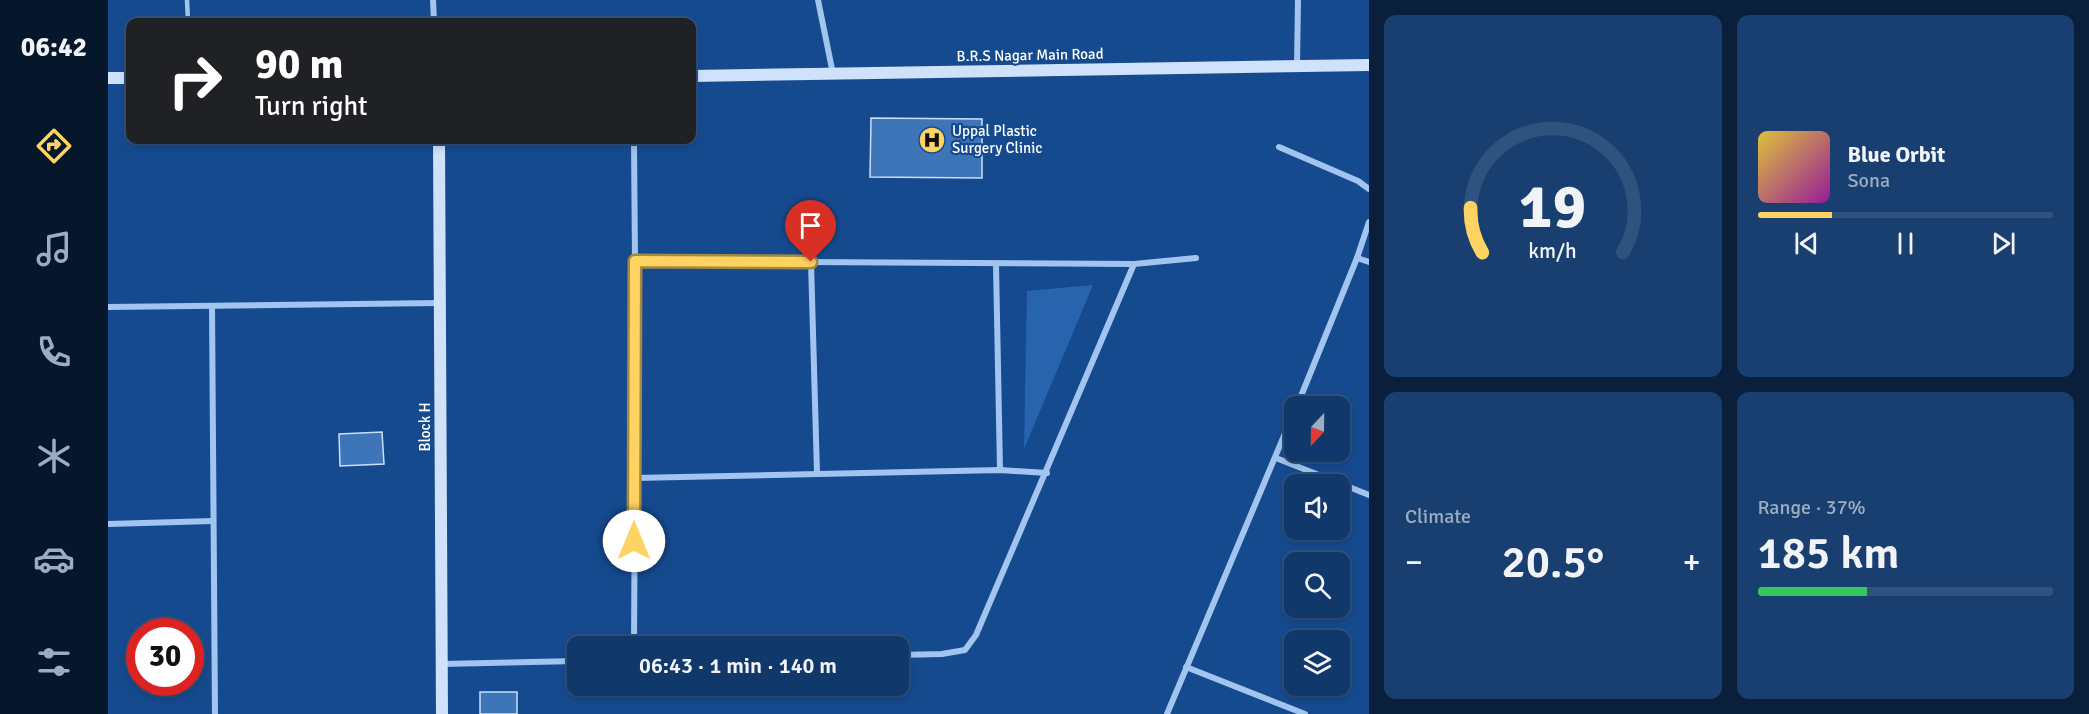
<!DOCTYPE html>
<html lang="en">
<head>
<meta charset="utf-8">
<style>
  body { margin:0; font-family:Signika,sans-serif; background:#193f71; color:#f1f3f6; height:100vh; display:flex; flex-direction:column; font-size:22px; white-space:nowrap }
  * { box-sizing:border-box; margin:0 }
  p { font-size:20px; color:#9cacc1 }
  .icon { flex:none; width:33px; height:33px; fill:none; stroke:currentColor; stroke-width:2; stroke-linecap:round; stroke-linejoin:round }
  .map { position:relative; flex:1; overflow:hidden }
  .side { display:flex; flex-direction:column; gap:15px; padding:15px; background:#091f3b; width:720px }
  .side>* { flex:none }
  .hud { position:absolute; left:18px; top:18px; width:570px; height:126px; border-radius:12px; box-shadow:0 3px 9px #0003,0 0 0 2px #30527e; background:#202124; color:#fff; overflow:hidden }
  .needle { width:39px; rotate:202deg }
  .fabs { position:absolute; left:1176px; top:396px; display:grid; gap:12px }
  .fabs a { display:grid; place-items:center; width:66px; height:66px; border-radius:12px; background:#10386b; box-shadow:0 3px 9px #0003,0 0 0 2px #30527e; font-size:30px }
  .speed { position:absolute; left:18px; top:618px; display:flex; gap:12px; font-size:30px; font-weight:700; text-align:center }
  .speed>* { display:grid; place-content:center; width:78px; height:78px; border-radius:50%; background:#10386b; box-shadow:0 3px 9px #0003,0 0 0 2px #30527e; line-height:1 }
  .speed .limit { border:9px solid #d22; background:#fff; color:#111 }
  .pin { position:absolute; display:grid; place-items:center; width:51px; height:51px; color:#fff; margin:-62px -26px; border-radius:50% 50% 50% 0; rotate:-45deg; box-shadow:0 0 6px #0007 }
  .pin .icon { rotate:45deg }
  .me { position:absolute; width:66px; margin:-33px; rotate:0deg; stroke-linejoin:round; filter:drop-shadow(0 0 4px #0008) }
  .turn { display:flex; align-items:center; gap:21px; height:126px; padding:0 30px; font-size:27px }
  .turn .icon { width:78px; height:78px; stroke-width:2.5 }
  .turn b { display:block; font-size:42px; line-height:51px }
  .big { font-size:45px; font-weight:600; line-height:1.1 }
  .side .widget { flex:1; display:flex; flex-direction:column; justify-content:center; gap:9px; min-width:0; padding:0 21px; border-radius:12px; background:#193f71 }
  .side .dial { align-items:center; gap:0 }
  .dial svg { height:156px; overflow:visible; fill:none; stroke:#30527e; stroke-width:7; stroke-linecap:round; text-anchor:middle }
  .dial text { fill:#f1f3f6; stroke:none }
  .song { display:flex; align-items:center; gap:18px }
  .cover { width:72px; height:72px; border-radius:9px; background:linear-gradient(135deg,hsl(50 70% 55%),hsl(300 70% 35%)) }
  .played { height:6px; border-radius:3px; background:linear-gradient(90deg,#ffd361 25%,#30527e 25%) }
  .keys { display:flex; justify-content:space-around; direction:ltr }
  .heat { display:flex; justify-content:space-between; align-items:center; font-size:33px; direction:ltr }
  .charge { height:9px; border-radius:4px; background:linear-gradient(90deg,#34c759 37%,#30527e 0) }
  .side .tiles { flex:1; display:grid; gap:15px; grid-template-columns:repeat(2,1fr) }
  .trip { position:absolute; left:459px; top:636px; width:342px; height:60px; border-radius:12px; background:#10386b; box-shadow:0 3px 9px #0003,0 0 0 2px #30527e; font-weight:600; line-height:60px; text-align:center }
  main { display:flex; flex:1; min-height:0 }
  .menu { display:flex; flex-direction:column; width:108px; justify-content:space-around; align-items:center; background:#06162b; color:#9cacc1 }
  .menu .icon { width:42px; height:42px }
  .menu .selected { color:#ffd361 }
  .menu b { font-size:27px; color:#f1f3f6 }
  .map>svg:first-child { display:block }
  .green { fill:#2864ae }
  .building { fill:#3e74b8; stroke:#c9dffb; stroke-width:1.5 }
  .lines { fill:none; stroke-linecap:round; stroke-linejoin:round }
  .lane { stroke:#a2c5f0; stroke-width:4.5 }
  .street { stroke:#a2c5f0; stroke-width:6 }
  .secondary { stroke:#d0e2fb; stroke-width:12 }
  .route-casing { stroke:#a6893f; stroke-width:15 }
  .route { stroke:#ffd361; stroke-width:10 }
  .labels { text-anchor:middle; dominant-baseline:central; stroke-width:4.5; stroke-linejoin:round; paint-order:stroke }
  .street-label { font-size:15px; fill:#fff; stroke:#164a8f }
  .poi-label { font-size:15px; fill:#fff; stroke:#164a8f; text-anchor:start }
</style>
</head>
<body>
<main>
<nav class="menu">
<b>06:42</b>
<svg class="icon selected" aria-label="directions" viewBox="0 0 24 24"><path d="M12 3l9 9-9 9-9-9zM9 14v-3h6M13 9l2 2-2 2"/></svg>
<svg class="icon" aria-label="music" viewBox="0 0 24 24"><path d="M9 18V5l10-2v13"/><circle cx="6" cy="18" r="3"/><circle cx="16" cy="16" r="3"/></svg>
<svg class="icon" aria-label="phone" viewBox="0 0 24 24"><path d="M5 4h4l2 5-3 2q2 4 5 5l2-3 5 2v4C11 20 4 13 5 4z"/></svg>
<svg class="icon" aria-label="climate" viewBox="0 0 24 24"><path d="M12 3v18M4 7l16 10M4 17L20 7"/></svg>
<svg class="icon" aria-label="car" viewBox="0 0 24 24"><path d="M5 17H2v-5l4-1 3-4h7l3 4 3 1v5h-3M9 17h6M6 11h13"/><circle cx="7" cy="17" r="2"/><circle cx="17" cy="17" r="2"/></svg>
<svg class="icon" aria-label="filters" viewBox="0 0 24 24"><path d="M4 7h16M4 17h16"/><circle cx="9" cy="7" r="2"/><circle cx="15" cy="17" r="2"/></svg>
</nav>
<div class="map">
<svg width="1261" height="714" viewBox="0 0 1261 714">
  <rect width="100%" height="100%" fill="#164a8f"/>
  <path class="green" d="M 985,285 L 916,449 L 919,291 Z"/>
  <g class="building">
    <path d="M 763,118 L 874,119 L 874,178 L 762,177 Z"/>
    <path d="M 274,432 L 276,464 L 232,466 L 231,434 Z"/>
    <rect x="372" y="692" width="37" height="22"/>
  </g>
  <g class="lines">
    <path class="lane" d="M 79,0 L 80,22"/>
    <g class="street">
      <path d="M 325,0 L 326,22"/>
      <path d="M 710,0 L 725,74"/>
      <path d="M 1189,66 L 1190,0"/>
      <path d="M 526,140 L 527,261 L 1026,264 L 868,635 L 857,650 L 834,654 L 790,655"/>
      <path d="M 1171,147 L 1250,181 L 1261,189"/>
      <path d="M 1249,258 L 1261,262"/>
      <path d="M 527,261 L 527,478 L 892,470 L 939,473"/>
      <path d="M 703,262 L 709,473"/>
      <path d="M 1026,264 L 1088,258"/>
      <path d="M 888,265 L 892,470"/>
      <path d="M 104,306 L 107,714"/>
      <path d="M 0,307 L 331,303"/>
      <path d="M 1189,406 L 1249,258 L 1261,222"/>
      <path d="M 1168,458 L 1261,495"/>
      <path d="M 0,524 L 105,521"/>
      <path d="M 526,646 L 527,478"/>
      <path d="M 334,664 L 470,661"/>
      <path d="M 1078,667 L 1197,714"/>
      <path d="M 1059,714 L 1186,412"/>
    </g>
    <g class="secondary">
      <path d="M 584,76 L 1261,65"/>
      <path d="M 0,78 L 22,78"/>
      <path d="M 331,140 L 334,714"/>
    </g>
  </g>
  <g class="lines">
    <defs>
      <path id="route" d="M 526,541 L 527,261 L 703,262"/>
    </defs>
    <use href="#route" class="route-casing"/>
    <use href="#route" class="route"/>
  </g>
  <defs>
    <symbol id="hospital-disc" viewBox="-11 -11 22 22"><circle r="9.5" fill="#ffd361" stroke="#164a8f"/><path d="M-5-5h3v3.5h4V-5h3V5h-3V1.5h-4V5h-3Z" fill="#111"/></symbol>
  </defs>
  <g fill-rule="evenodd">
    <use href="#hospital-disc" x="809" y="125" width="30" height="30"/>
  </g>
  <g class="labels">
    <g class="street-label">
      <text transform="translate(922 55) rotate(-1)">B.R.S Nagar Main Road</text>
      <text transform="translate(317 427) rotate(-90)">Block H</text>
    </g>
    <g class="poi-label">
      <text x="844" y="131">Uppal Plastic<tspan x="844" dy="17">Surgery Clinic</tspan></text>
    </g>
  </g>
</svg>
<div class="fabs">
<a><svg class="needle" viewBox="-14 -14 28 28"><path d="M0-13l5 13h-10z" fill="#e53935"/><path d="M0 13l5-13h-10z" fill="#9cacc1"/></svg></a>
<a><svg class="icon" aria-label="sound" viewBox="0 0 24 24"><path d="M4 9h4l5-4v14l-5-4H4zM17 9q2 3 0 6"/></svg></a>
<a><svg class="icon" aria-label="search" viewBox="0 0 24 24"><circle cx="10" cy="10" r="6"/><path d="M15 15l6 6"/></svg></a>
<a><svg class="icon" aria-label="layers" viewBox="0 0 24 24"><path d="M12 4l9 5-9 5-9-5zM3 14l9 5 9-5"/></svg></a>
</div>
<div class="speed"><div class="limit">30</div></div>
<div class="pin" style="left:703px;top:262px;background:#d93025"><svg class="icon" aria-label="arrive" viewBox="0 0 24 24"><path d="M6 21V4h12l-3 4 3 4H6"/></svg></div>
<svg class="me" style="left:526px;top:541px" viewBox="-20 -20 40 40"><circle r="19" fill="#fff"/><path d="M0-13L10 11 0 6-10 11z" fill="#ffd361"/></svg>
<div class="trip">06:43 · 1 min · 140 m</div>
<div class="hud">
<div class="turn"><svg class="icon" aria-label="right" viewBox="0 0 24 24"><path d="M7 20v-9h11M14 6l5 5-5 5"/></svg><div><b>90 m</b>Turn right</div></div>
</div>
</div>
<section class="side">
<div class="tiles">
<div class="widget dial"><svg viewBox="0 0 100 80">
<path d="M14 69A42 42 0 1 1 86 69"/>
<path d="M14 69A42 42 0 0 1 8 46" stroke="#ffd361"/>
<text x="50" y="56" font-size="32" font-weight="700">19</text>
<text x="50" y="72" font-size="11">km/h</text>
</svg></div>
<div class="widget">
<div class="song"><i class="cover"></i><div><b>Blue Orbit</b><p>Sona</p></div></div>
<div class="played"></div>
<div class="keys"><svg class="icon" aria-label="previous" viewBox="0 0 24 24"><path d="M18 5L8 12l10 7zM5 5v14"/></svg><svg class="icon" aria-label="pause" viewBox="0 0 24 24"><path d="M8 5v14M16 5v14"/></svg><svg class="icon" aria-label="next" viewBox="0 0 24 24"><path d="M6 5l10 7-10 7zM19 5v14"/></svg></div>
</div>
<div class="widget"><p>Climate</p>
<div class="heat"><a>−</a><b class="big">20.5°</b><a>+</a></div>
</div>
<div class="widget"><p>Range · 37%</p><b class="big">185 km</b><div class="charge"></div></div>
</div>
</section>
</main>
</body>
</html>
